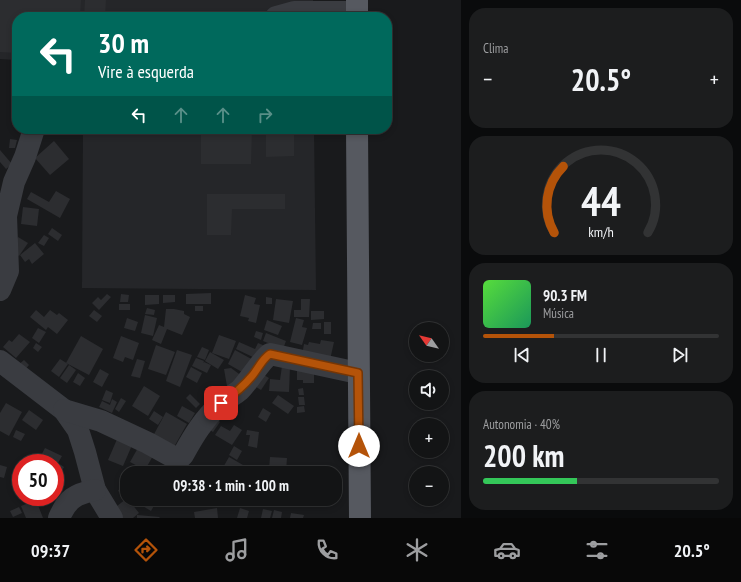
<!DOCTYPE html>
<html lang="pt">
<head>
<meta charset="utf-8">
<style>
  body { margin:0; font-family:"PT Sans Narrow",sans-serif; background:#1c1d1e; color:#f1f3f6; height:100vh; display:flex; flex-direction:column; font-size:15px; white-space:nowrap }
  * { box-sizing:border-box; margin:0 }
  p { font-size:13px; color:#9d9ea0 }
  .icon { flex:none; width:22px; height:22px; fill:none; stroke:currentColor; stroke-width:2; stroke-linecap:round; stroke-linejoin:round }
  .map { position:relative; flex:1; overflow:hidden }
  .side { display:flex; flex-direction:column; gap:8px; padding:8px; background:#0a0b0c; width:280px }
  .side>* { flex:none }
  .top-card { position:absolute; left:12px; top:12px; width:380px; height:122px; border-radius:16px; box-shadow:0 2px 6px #0003,0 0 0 1px #323334; background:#00695c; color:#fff; overflow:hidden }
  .needle { width:26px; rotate:304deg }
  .fabs { position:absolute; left:409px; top:322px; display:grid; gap:8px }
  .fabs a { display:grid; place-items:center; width:40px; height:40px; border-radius:50%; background:#131415; box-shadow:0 2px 6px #0003,0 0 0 1px #323334; font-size:20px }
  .speed { position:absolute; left:12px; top:454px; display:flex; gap:8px; font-size:20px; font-weight:700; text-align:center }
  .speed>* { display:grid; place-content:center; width:52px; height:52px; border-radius:50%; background:#131415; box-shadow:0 2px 6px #0003,0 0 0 1px #323334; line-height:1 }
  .speed .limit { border:6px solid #d22; background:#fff; color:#111 }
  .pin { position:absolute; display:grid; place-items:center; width:34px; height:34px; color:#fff; margin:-17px; border-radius:8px; box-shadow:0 2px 6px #0006 }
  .me { position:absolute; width:44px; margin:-22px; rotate:0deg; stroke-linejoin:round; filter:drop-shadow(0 0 3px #0008) }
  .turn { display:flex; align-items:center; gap:14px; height:84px; padding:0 20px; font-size:18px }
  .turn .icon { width:52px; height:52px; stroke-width:2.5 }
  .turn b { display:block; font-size:28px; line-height:34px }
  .lanes { display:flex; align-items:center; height:38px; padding:0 20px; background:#0003; justify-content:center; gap:20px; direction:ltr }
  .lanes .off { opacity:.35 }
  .big { font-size:30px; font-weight:700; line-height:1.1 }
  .side .card { flex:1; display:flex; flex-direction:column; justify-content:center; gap:6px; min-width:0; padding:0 14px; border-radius:16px; background:#1c1d1e }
  .side .dial { align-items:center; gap:0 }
  .dial svg { height:104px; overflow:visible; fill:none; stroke:#323334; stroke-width:7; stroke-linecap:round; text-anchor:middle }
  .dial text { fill:#f1f3f6; stroke:none }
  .song { display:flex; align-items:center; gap:12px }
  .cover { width:48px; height:48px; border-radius:6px; background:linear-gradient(135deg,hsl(110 70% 55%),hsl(150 70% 35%)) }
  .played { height:4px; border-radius:2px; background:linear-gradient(90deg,#b45309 30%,#323334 30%) }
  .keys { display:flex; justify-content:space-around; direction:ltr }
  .heat { display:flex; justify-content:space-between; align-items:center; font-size:22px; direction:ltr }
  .charge { height:6px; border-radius:3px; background:linear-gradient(90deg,#34c759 40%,#323334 0) }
  .trip { position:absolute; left:120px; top:466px; width:222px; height:40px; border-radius:16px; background:#131415; box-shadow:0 2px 6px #0003,0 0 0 1px #323334; font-weight:700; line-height:40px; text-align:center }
  .tab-bar { display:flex; height:64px; justify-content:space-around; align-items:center; background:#080808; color:#9d9ea0 }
  .tab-bar .icon { width:28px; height:28px }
  .tab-bar .active { color:#b45309 }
  .tab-bar b { font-size:18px; color:#f1f3f6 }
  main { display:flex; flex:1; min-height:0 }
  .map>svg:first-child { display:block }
  .built { fill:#252629 }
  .building { fill:#2c2d30 }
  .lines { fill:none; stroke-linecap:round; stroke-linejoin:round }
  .minor { stroke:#3a3c41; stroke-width:22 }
  .major { stroke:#565960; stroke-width:22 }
  .route-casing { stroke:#753606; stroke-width:10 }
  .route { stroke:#b45309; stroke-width:7 }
</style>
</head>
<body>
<main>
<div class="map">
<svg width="461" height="518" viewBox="0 0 461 518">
  <rect width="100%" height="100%" fill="#191a1c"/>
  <g class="built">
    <path d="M 0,0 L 313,0 L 313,17 L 17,17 L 17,60 L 0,59 Z"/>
    <path d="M 83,129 L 314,129 L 316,290 L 82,288 Z"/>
  </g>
  <g class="building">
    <path d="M 0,0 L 81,0 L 80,17 L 17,17 L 17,53 L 0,52 Z"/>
    <path d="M 85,0 L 106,0 L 105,17 L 84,17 Z"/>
    <path d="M 201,129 L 252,129 L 251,164 L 201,164 Z"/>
    <path d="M 266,129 L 294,129 L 294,156 L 266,157 Z"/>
    <path d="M 10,139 L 17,140 L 15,148 L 9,148 Z"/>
    <path d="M 54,141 L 69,159 L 50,175 L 35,158 Z"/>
    <path d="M 0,150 L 12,164 L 6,169 L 0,162 Z"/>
    <path d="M 56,191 L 70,199 L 60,218 L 27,199 L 31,192 L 49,202 Z"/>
    <path d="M 207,194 L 285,194 L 285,209 L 232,209 L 231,235 L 207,235 Z"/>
    <path d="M 23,207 L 39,209 L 37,226 L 21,224 Z"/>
    <path d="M 52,228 L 62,235 L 58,241 L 48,234 Z"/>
    <path d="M 44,235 L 49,238 L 44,246 L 38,243 Z"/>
    <path d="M 18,237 L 28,243 L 19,256 L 9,250 Z"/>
    <path d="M 35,243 L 44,254 L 32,264 L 29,259 L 25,262 L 20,255 Z"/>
    <path d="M 211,293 L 211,304 L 186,304 L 186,294 Z"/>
    <path d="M 107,294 L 111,297 L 99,310 L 92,303 L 98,297 L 101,300 Z"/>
    <path d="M 121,294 L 129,295 L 128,302 L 120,302 Z"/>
    <path d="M 145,295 L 159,295 L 159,304 L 145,305 Z"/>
    <path d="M 163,295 L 175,295 L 175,302 L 163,303 Z"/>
    <path d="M 245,295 L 256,298 L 254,304 L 260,305 L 256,323 L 248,321 L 249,318 L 240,316 Z"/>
    <path d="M 266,297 L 272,298 L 272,304 L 266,304 Z"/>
    <path d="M 276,299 L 293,301 L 289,323 L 273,320 Z"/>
    <path d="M 301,299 L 310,299 L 309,317 L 294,317 L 294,310 L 301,310 Z"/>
    <rect x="119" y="304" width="11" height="6"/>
    <rect x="195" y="306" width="8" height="5"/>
    <path d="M 147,308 L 155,310 L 154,315 L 145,314 Z"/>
    <path d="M 166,309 L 174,309 L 184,311 L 184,314 L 190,317 L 182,335 L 167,329 L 161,344 L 152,340 L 159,325 L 164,327 Z"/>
    <path d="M 36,310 L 44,317 L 50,310 L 57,315 L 59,313 L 68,320 L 57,334 L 48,327 L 46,330 L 30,317 Z"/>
    <path d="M 94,310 L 102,316 L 97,322 L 89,316 Z"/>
    <path d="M 311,311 L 324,311 L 324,319 L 311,320 Z"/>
    <path d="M 145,315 L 157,318 L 153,336 L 141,333 Z"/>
    <path d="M 127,318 L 138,322 L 135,331 L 124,328 Z"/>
    <path d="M 296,318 L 304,320 L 302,327 L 307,328 L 302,345 L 290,342 Z"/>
    <path d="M 267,320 L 282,326 L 278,335 L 264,330 Z"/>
    <rect x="324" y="322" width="7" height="12"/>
    <path d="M 313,323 L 321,323 L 321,329 L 312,329 Z"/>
    <path d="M 38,328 L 46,332 L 39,343 L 32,338 Z"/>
    <path d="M 256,331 L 263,333 L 261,340 L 254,337 Z"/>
    <path d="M 266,333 L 286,341 L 283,349 L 263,341 Z"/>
    <path d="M 19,334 L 30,342 L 16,358 L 3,347 L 9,340 L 12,342 Z"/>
    <path d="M 219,335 L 236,341 L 229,359 L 212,353 Z"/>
    <path d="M 81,336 L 103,349 L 89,375 L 66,363 Z"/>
    <path d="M 121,336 L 139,343 L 133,360 L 125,357 L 123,362 L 113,358 Z"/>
    <path d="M 321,340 L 334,342 L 330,360 L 302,355 L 304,344 L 308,345 L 309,342 L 320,344 Z"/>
    <path d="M 239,342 L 255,349 L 258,343 L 265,346 L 259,360 L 236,349 Z"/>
    <path d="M 36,343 L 42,347 L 38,352 L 33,348 Z"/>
    <path d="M 156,345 L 175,352 L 166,375 L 148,369 Z"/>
    <path d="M 202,347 L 209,350 L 205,360 L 197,357 Z"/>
    <path d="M 177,350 L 192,355 L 180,387 L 166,381 Z"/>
    <path d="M 235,350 L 257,362 L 249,376 L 228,364 Z"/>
    <path d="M 210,352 L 224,360 L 218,369 L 205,361 Z"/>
    <path d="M 196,358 L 204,361 L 203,363 L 204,362 L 211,365 L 207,373 L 192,366 Z"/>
    <path d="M 60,359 L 68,364 L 59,377 L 51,371 Z"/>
    <path d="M 137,359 L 145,361 L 140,378 L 131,376 Z"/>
    <path d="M 24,360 L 29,365 L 23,372 L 17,366 Z"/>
    <path d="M 69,365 L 76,370 L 67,383 L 60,378 Z"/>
    <path d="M 282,366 L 290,367 L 289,392 L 269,391 L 270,379 L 280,380 Z"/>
    <path d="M 191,367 L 202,373 L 197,383 L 186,377 Z"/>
    <path d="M 231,368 L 246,379 L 228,392 L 224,369 Z"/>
    <path d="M 100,369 L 109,374 L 102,387 L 93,382 Z"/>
    <path d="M 297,370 L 314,370 L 314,383 L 303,383 L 303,380 L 297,380 Z"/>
    <path d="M 257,371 L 269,378 L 261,390 L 253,385 Z"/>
    <path d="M 78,373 L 85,378 L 80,386 L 73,382 Z"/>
    <path d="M 144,386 L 160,396 L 148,416 L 132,406 Z"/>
    <path d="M 303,388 L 304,395 L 299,395 L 298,389 Z"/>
    <path d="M 106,390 L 113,393 L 110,403 L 102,400 Z"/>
    <path d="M 190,394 L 200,404 L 196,408 L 186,398 Z"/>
    <path d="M 278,395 L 294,406 L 288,414 L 272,403 Z"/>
    <path d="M 298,397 L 304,397 L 305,405 L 299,405 Z"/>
    <path d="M 121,398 L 126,401 L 119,412 L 115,409 Z"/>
    <path d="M 112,399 L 117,402 L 112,413 L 99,407 L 102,401 L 110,405 Z"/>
    <path d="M 6,403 L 22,412 L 9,436 L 0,431 L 0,413 Z"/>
    <path d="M 182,406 L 195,413 L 189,423 L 177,416 Z"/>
    <path d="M 304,406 L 305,412 L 297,413 L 297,407 Z"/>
    <path d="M 263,408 L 271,413 L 266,422 L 258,417 Z"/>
    <path d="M 29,410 L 43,420 L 36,430 L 22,420 Z"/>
    <path d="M 154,411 L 163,417 L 158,425 L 149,419 Z"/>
    <path d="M 166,412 L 187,424 L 174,447 L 153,436 Z"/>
    <path d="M 214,417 L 220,422 L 213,432 L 207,428 Z"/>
    <path d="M 234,425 L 242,430 L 232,445 L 215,435 L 221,426 L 230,431 Z"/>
    <path d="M 16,430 L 25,434 L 21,441 L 13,437 Z"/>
    <path d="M 247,430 L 259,432 L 257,448 L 248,446 L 250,435 L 246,435 Z"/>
    <path d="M 118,437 L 133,443 L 123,466 L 108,460 Z"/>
    <path d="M 139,446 L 154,454 L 145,470 L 130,462 Z"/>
    <path d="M 234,446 L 242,451 L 237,460 L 229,455 Z"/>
    <path d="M 45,448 L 62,456 L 58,463 L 64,467 L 58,478 L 55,476 L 55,463 L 37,463 Z"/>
    <path d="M 229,457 L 243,465 L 239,473 L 224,473 L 221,471 Z"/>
    <path d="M 270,457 L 287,458 L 286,471 L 269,470 Z"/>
    <path d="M 0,465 L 7,467 L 4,478 L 0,477 Z"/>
    <path d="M 129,467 L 137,471 L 137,473 L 127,473 L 127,475 L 125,474 Z"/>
    <path d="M 123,476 L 127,478 L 127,485 L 120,482 Z"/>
    <path d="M 122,485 L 127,488 L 127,496 L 118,491 Z"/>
    <path d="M 59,488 L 59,500 L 51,501 L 51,497 L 55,497 L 55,489 Z"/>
    <path d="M 126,499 L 128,499 L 139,513 L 133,518 L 119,518 L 112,510 Z"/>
    <path d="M 138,499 L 152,499 L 156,502 L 151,511 L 136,502 Z"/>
    <path d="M 36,500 L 43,518 L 26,518 L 21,506 Z"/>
    <path d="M 19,507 L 22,513 L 13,517 L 10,511 Z"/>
    <path d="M 217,508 L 218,518 L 195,518 L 194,512 Z"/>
    <path d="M 240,508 L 249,511 L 247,518 L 237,518 Z"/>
    <path d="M 263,509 L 272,511 L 270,518 L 261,518 Z"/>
    <path d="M 274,510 L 282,512 L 281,518 L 272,518 Z"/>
    <path d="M 291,513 L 304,515 L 303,518 L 290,518 Z"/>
    <path d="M 137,515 L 160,517 L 159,518 L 137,518 Z"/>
  </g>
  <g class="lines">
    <g class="minor">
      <path d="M 276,17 L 294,12 L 357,12"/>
      <path d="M 0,290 L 8,271 L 6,216 L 14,182 L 25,157 L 34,129"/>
      <path d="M 0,361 L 64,410 L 78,430 L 85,452 L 95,490 L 112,518"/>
      <path d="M 64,410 L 101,421 L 148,443 L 177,459 L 180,458 L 183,455 C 194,435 203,420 220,404 C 226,399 234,395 240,390 C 250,380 261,360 270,354 L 358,373"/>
      <path d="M 59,518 C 67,499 75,494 95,490"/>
    </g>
    <g class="major">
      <path d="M 357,0 L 357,17"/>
      <path d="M 357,129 L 360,518"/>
    </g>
  </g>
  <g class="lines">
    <defs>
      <path id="route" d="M 221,403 C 233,395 243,387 252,376 C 258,369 262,359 270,354 L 358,373 L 359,446"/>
    </defs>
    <use href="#route" class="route-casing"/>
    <use href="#route" class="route"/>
  </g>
</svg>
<div class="fabs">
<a><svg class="needle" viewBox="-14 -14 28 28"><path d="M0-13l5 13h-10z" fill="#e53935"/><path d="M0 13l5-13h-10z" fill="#9d9ea0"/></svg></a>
<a><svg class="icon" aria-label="sound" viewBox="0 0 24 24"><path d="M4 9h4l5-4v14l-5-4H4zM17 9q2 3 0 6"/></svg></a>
<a>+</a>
<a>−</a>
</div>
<div class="speed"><div class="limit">50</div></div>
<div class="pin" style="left:221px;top:403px;background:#d93025"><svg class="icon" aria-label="arrive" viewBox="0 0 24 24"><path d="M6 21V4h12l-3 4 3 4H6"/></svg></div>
<svg class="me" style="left:359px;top:446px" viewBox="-20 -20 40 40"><circle r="19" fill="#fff"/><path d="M0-13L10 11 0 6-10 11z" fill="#b45309"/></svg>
<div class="trip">09:38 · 1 min · 100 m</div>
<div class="top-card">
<div class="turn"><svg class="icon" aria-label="left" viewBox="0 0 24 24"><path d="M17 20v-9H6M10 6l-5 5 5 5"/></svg><div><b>30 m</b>Vire à esquerda</div></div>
<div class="lanes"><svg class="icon" aria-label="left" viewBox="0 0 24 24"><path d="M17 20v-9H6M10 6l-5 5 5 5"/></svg><svg class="icon off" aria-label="ahead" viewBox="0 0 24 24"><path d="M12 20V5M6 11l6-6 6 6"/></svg><svg class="icon off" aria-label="ahead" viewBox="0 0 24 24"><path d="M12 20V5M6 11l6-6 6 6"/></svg><svg class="icon off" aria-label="right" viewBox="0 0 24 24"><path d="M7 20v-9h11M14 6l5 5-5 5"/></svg></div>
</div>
</div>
<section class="side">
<div class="card"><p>Clima</p>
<div class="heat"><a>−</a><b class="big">20.5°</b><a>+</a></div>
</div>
<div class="card dial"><svg viewBox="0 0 100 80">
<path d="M14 69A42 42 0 1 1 86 69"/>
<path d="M14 69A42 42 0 0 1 21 18" stroke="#b45309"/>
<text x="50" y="56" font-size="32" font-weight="700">44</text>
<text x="50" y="72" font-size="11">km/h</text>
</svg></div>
<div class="card">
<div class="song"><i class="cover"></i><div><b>90.3 FM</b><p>Música</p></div></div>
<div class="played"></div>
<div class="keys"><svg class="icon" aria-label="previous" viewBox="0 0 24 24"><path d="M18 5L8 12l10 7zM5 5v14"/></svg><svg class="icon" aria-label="pause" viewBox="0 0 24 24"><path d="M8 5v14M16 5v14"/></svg><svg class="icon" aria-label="next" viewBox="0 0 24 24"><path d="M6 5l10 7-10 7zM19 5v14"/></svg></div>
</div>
<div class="card"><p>Autonomia · 40%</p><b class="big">200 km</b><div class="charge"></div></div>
</section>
</main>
<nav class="tab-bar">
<b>09:37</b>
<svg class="icon active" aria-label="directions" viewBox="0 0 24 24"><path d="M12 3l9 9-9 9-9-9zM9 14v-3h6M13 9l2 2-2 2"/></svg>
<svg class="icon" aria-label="music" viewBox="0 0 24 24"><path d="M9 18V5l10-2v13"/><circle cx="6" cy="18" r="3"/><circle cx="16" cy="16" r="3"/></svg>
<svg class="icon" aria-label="phone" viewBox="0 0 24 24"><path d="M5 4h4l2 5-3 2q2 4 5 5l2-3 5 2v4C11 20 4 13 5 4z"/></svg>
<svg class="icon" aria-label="climate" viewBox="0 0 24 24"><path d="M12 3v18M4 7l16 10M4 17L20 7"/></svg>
<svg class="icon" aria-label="car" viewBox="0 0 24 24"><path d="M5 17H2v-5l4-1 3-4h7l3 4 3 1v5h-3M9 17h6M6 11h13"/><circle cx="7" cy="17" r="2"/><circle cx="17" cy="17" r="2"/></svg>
<svg class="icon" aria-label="filters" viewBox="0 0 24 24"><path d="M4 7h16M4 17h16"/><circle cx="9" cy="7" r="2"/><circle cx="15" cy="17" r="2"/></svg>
<b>20.5°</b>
</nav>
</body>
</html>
